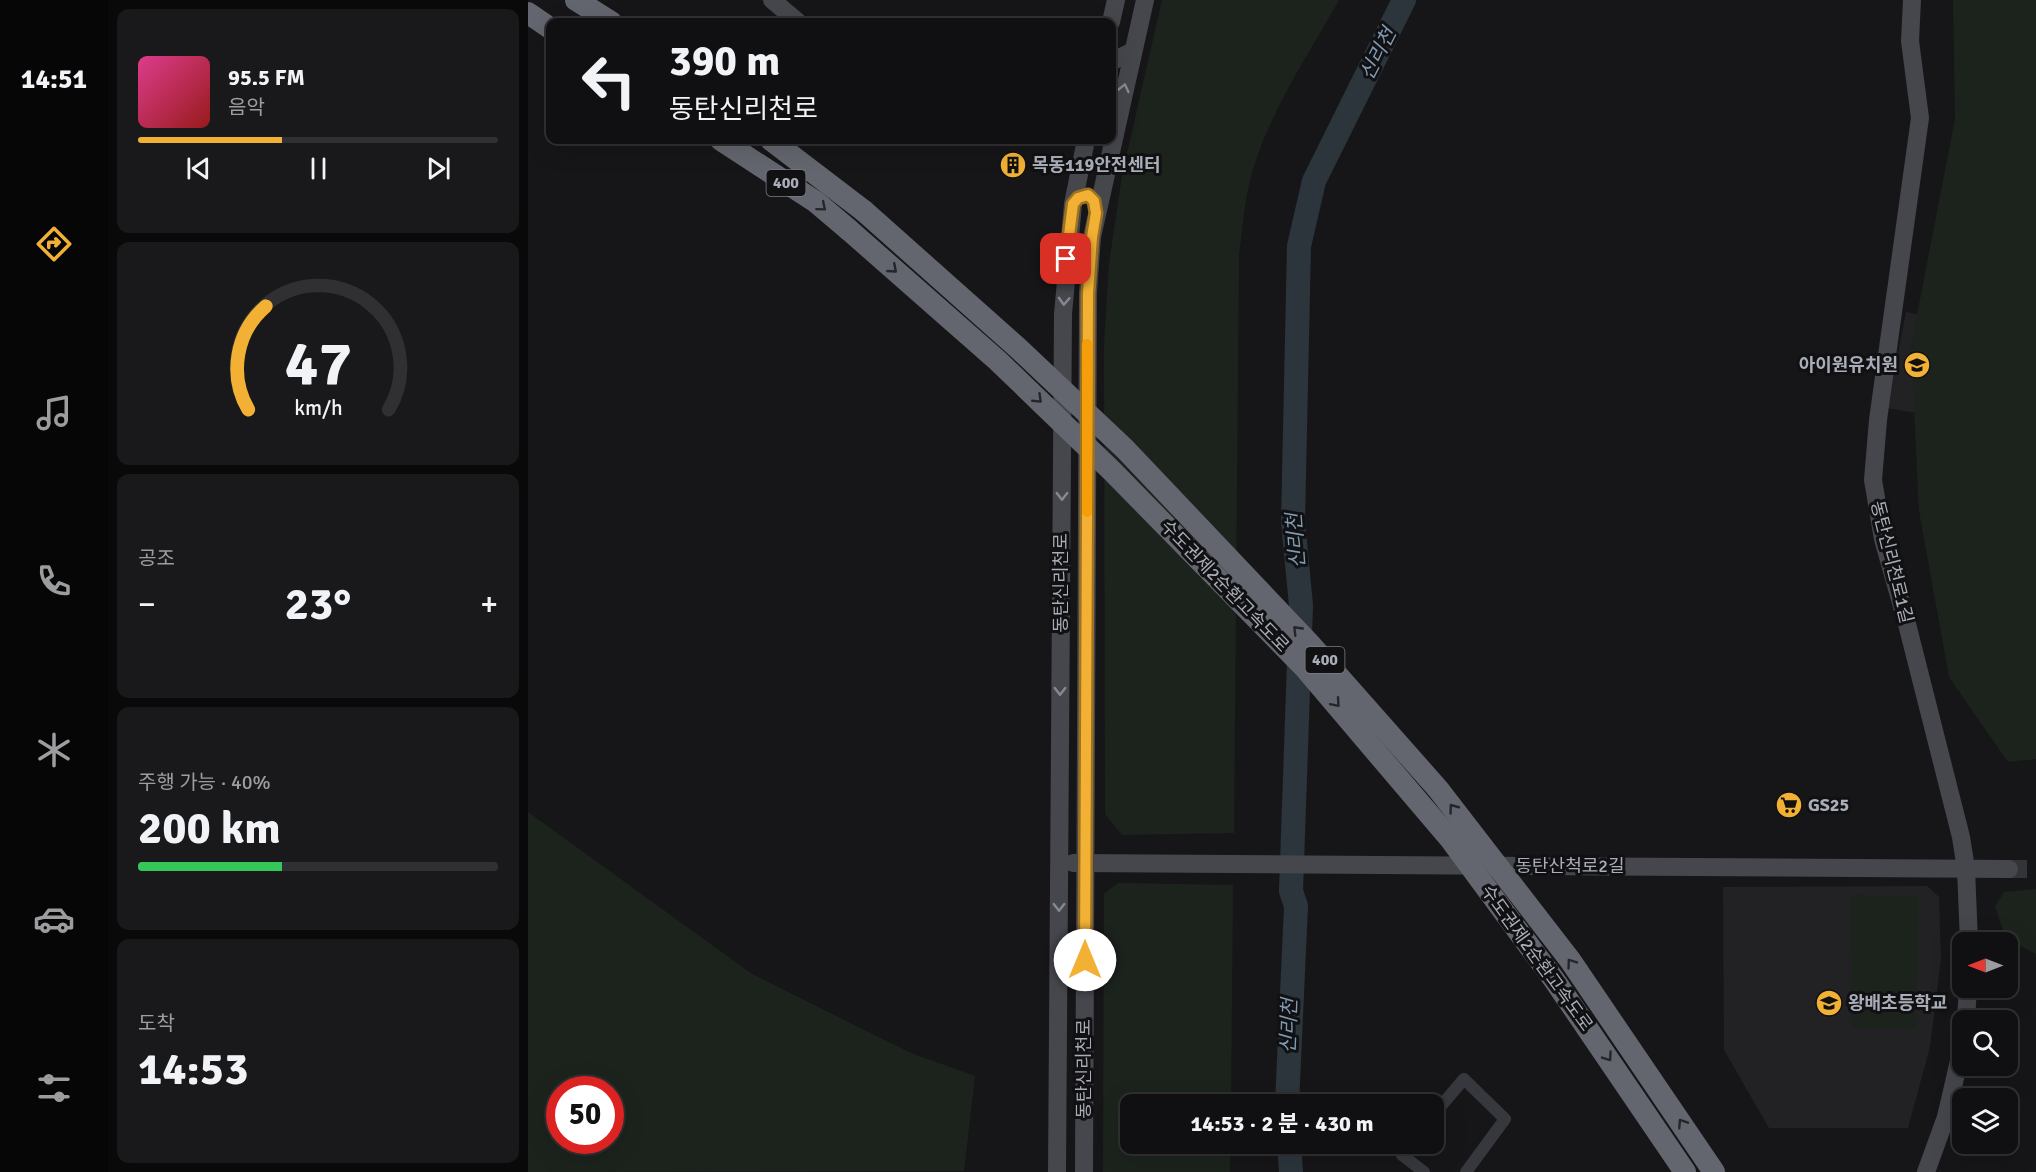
<!DOCTYPE html>
<html lang="ko">
<head>
<meta charset="utf-8">
<style>
  body { margin:0; font-family:Signika,"Noto Sans KR",sans-serif; background:#19191b; color:#f1f3f6; height:100vh; display:flex; flex-direction:column; font-size:22px; white-space:nowrap }
  * { box-sizing:border-box; margin:0 }
  p { font-size:20px; color:#9c9d9f }
  .icon { flex:none; width:33px; height:33px; fill:none; stroke:currentColor; stroke-width:2; stroke-linecap:round; stroke-linejoin:round }
  .map { position:relative; flex:1; overflow:hidden }
  .panel { display:flex; flex-direction:column; gap:9px; padding:9px; background:#09090a; width:420px }
  .panel>* { flex:none }
  .banner { position:absolute; left:18px; top:18px; width:570px; height:126px; border-radius:12px; box-shadow:0 6px 24px #0002,0 0 0 2px #303032; background:#101012; color:#f1f3f6; overflow:hidden }
  .needle { width:39px; rotate:270deg }
  .controls { position:absolute; left:1424px; top:932px; display:grid; gap:12px }
  .controls a { display:grid; place-items:center; width:66px; height:66px; border-radius:12px; background:#101012; box-shadow:0 6px 24px #0002,0 0 0 2px #303032; font-size:30px }
  .speed { position:absolute; left:18px; top:1076px; display:flex; gap:12px; font-size:30px; font-weight:700; text-align:center }
  .speed>* { display:grid; place-content:center; width:78px; height:78px; border-radius:50%; background:#101012; box-shadow:0 6px 24px #0002,0 0 0 2px #303032; line-height:1 }
  .speed .limit { border:9px solid #d22; background:#fff; color:#111 }
  .pin { position:absolute; display:grid; place-items:center; width:51px; height:51px; color:#fff; margin:-26px; border-radius:12px; box-shadow:0 3px 9px #0006 }
  .me { position:absolute; width:66px; margin:-33px; rotate:0deg; stroke-linejoin:round; filter:drop-shadow(0 0 4px #0008) }
  .turn { display:flex; align-items:center; gap:21px; height:126px; padding:0 24px; font-size:27px }
  .turn .icon { width:78px; height:78px; stroke-width:2.5 }
  .turn b { display:block; font-size:42px; line-height:51px }
  .big { font-size:45px; font-weight:700; line-height:1.1 }
  .panel .card { flex:1; display:flex; flex-direction:column; justify-content:center; gap:9px; min-width:0; padding:0 21px; border-radius:12px; background:#19191b }
  .panel .dial { align-items:center; gap:0 }
  .dial svg { height:156px; overflow:visible; fill:none; stroke:#303032; stroke-width:7; stroke-linecap:round; text-anchor:middle }
  .dial text { fill:#f1f3f6; stroke:none }
  .song { display:flex; align-items:center; gap:18px }
  .cover { width:72px; height:72px; border-radius:9px; background:linear-gradient(135deg,hsl(330 70% 55%),hsl(0 70% 35%)) }
  .played { height:6px; border-radius:3px; background:linear-gradient(90deg,#f2b134 40%,#303032 40%) }
  .keys { display:flex; justify-content:space-around; direction:ltr }
  .heat { display:flex; justify-content:space-between; align-items:center; font-size:33px; direction:ltr }
  .charge { height:9px; border-radius:4px; background:linear-gradient(90deg,#34c759 40%,#303032 0) }
  .trip { position:absolute; left:592px; top:1094px; width:324px; height:60px; border-radius:12px; background:#101012; box-shadow:0 6px 24px #0002,0 0 0 2px #303032; font-weight:700; line-height:60px; text-align:center }
  main { display:flex; flex:1; min-height:0 }
  .menu { display:flex; flex-direction:column; width:108px; justify-content:space-around; align-items:center; background:#060607; color:#9c9d9f }
  .menu .icon { width:42px; height:42px }
  .menu .active { color:#f2b134 }
  .menu b { font-size:27px; color:#f1f3f6 }
  .map>svg:first-child { display:block }
  .built { fill:#222225 }
  .green { fill:#1c231d; fill-rule:evenodd }
  .lines { fill:none; stroke-linecap:round; stroke-linejoin:round }
  .river { stroke:#2c353c; stroke-width:24 }
  .secondary-tunnel { stroke:#333438; stroke-width:18; stroke-dasharray:18 9; stroke-linecap:butt }
  .street { stroke:#37383d; stroke-width:12 }
  .secondary { stroke:#45474d; stroke-width:18 }
  .highway { stroke:#63666e; stroke-width:22 }
  .highway-bridge { stroke:#63666e; stroke-width:22 }
  .oneway { stroke:#858993 }
  .oneway2 { stroke:#26262a }
  .route-casing { stroke:#9d7322; stroke-width:15 }
  .route { stroke:#f2b134; stroke-width:10 }
  .slow { stroke:#f59e0b; stroke-width:10 }
  .labels { text-anchor:middle; dominant-baseline:central; stroke-width:6; stroke-linejoin:round; paint-order:stroke }
  .shield { fill:#111113; stroke:#7b7e86; stroke-width:1.5 }
  .shield-label { font-size:16px; font-weight:bold; fill:#a8adb8 }
  .poi-label { font-size:18px; font-weight:bold; fill:#a8adb8; stroke:#111113; text-anchor:start }
  .street-label { font-size:18px; fill:#a8adb8; stroke:#111113 }
  .water-label { font-size:20px; font-style:italic; fill:#7f9bb3; stroke:#111113 }
</style>
</head>
<body>
<main>
<nav class="menu">
<b>14:51</b>
<svg class="icon active" aria-label="directions" viewBox="0 0 24 24"><path d="M12 3l9 9-9 9-9-9zM9 14v-3h6M13 9l2 2-2 2"/></svg>
<svg class="icon" aria-label="music" viewBox="0 0 24 24"><path d="M9 18V5l10-2v13"/><circle cx="6" cy="18" r="3"/><circle cx="16" cy="16" r="3"/></svg>
<svg class="icon" aria-label="phone" viewBox="0 0 24 24"><path d="M5 4h4l2 5-3 2q2 4 5 5l2-3 5 2v4C11 20 4 13 5 4z"/></svg>
<svg class="icon" aria-label="climate" viewBox="0 0 24 24"><path d="M12 3v18M4 7l16 10M4 17L20 7"/></svg>
<svg class="icon" aria-label="car" viewBox="0 0 24 24"><path d="M5 17H2v-5l4-1 3-4h7l3 4 3 1v5h-3M9 17h6M6 11h13"/><circle cx="7" cy="17" r="2"/><circle cx="17" cy="17" r="2"/></svg>
<svg class="icon" aria-label="filters" viewBox="0 0 24 24"><path d="M4 7h16M4 17h16"/><circle cx="9" cy="7" r="2"/><circle cx="15" cy="17" r="2"/></svg>
</nav>
<section class="panel">
<div class="card">
<div class="song"><i class="cover"></i><div><b>95.5 FM</b><p>음악</p></div></div>
<div class="played"></div>
<div class="keys"><svg class="icon" aria-label="previous" viewBox="0 0 24 24"><path d="M18 5L8 12l10 7zM5 5v14"/></svg><svg class="icon" aria-label="pause" viewBox="0 0 24 24"><path d="M8 5v14M16 5v14"/></svg><svg class="icon" aria-label="next" viewBox="0 0 24 24"><path d="M6 5l10 7-10 7zM19 5v14"/></svg></div>
</div>
<div class="card dial"><svg viewBox="0 0 100 80">
<path d="M14 69A42 42 0 1 1 86 69"/>
<path d="M14 69A42 42 0 0 1 23 16" stroke="#f2b134"/>
<text x="50" y="56" font-size="32" font-weight="700">47</text>
<text x="50" y="72" font-size="11">km/h</text>
</svg></div>
<div class="card"><p>공조</p>
<div class="heat"><a>−</a><b class="big">23°</b><a>+</a></div>
</div>
<div class="card"><p>주행 가능 · 40%</p><b class="big">200 km</b><div class="charge"></div></div>
<div class="card"><p>도착</p><b class="big">14:53</b></div>
</section>
<div class="map">
<svg width="1508" height="1172" viewBox="0 0 1508 1172">
  <rect width="100%" height="100%" fill="#161618"/>
  <g class="built">
    <path d="M 1378,312 L 1420,321 L 1400,415 L 1359,408 Z"/>
    <path d="M 1399,886 L 1411,897 L 1413,959 L 1402,1047 L 1380,1128 L 1241,1128 L 1196,1050 L 1195,887 Z"/>
  </g>
  <g class="green">
    <path d="M 634,0 L 811,0 C 782,52 747,103 728,160 C 717,191 715,224 711,256 L 706,833 L 594,835 L 577,814 L 576,345 L 581,264 L 594,175 Z"/>
    <path d="M 1425,0 L 1508,0 L 1508,759 L 1480,762 L 1421,677 L 1391,511 L 1383,346 L 1427,119 Z"/>
    <path d="M 0,812 L 224,974 L 383,1053 L 447,1076 L 436,1171 L 0,1172 ZM 32,1089 L 82,1089 L 82,1140 L 32,1140 Z"/>
    <path d="M 590,883 L 705,885 L 703,1104 L 603,1104 L 603,1143 L 702,1143 L 702,1172 L 575,1172 L 576,894 Z"/>
    <path d="M 1508,889 L 1508,954 L 1478,939 L 1467,906 L 1476,892 Z"/>
    <path d="M 1323,895 L 1391,896 L 1388,1028 L 1324,1028 Z"/>
  </g>
  <g class="lines">
    <g class="river">
      <path d="M 759,1104 L 768,906 L 763,891 L 773,605 L 765,522 L 771,246 L 786,181 L 876,0"/>
      <path d="M 761,1143 L 763,1172"/>
    </g>
    <path class="secondary-tunnel" d="M 1481,869 L 1508,869"/>
    <g class="street">
      <path d="M 906,1114 L 936,1079 L 977,1119 L 938,1172"/>
      <path d="M 881,1143 L 874,1155 L 896,1172"/>
    </g>
    <g class="secondary">
      <path d="M 244,0 L 270,22"/>
      <path d="M 1384,0 L 1382,41 L 1392,118 L 1350,420 L 1345,480 L 1355,539 L 1379,624 L 1433,837 L 1438,869 L 1441,942"/>
      <path d="M 583,22 L 588,0"/>
      <path d="M 584,56 L 587,60 L 605,51"/>
      <path d="M 545,863 L 1481,869"/>
      <path d="M 1438,1020 L 1440,987"/>
      <path d="M 529,1172 L 535,314 L 545,204 L 558,140"/>
      <path d="M 556,1172 L 560,293 L 564,237 L 617,0"/>
      <path d="M 1398,1172 L 1418,1117 L 1434,1048"/>
    </g>
    <g class="highway">
      <path d="M 48,0 L 83,22"/>
      <path d="M 0,13 L 22,28"/>
      <path d="M 193,140 L 288,202 L 321,230"/>
      <path d="M 243,140 L 336,211"/>
    </g>
    <g class="highway-bridge">
      <path d="M 336,211 L 490,348 L 597,449 L 781,643 L 910,789 L 1042,960 L 1186,1172"/>
      <path d="M 321,230 L 470,361 L 584,471 L 776,667 L 923,840 L 1027,981 L 1157,1172"/>
    </g>
  </g>
  <defs><path id="oneway-chevron" d="M-2-3.5L2.5 0L-2 3.5" fill="none" stroke-width="1.6" stroke-linecap="round" stroke-linejoin="round" transform="scale(1.5)"/></defs>
  <g class="oneway">
    <use href="#oneway-chevron" transform="translate(596 88) rotate(-77)"/>
    <use href="#oneway-chevron" transform="translate(536 301) rotate(93)"/>
    <use href="#oneway-chevron" transform="translate(534 496) rotate(90)"/>
    <use href="#oneway-chevron" transform="translate(532 691) rotate(90)"/>
    <use href="#oneway-chevron" transform="translate(531 907) rotate(90)"/>
  </g>
  <g class="oneway2">
    <use href="#oneway-chevron" transform="translate(294 207) rotate(40)"/>
    <use href="#oneway-chevron" transform="translate(365 269) rotate(41)"/>
    <use href="#oneway-chevron" transform="translate(510 399) rotate(44)"/>
    <use href="#oneway-chevron" transform="translate(769 630) rotate(-134)"/>
    <use href="#oneway-chevron" transform="translate(808 703) rotate(49)"/>
    <use href="#oneway-chevron" transform="translate(925 808) rotate(-127)"/>
    <use href="#oneway-chevron" transform="translate(1043 963) rotate(-126)"/>
    <use href="#oneway-chevron" transform="translate(1080 1057) rotate(55)"/>
    <use href="#oneway-chevron" transform="translate(1154 1123) rotate(-123)"/>
  </g>
  <g class="lines">
    <defs>
      <path id="route" d="M 538,259 L 545,204 L 550,198 L 560,195 L 566,201 L 568,213 L 564,237 L 560,293 L 557,960"/>
    </defs>
    <use href="#route" class="route-casing"/>
    <use href="#route" class="route"/>
    <path class="slow" d="M 559,512 L 559,344"/>
  </g>
  <defs>
    <symbol id="building-disc" viewBox="-11 -11 22 22"><circle r="9.5" fill="#f2b134" stroke="#111113"/><path d="M-4-6H4V6H1V3H-1V6H-4ZM-2.5-4.3h1.7v1.8h-1.7ZM.8-4.3h1.7v1.8H.8ZM-2.5-1h1.7V.8h-1.7ZM.8-1h1.7V.8H.8Z" fill="#111"/></symbol>
    <symbol id="school-disc" viewBox="-11 -11 22 22"><circle r="9.5" fill="#f2b134" stroke="#111113"/><path d="M0-5L7-2L0 1L-7-2ZM-4 1L0 2.5L4 1V4Q0 6-4 4Z" fill="#111"/></symbol>
    <symbol id="supermarket-disc" viewBox="-11 -11 22 22"><circle r="9.5" fill="#f2b134" stroke="#111113"/><path d="M-6-5.5h2.5l.6 2H6L4.5 2H-2.5L-4.4-4H-6ZM-1.5 3.2a1.3 1.3 0 1 0 .1 0ZM3 3.2a1.3 1.3 0 1 0 .1 0Z" fill="#111"/></symbol>
  </defs>
  <g fill-rule="evenodd">
    <use href="#building-disc" x="470" y="150" width="30" height="30"/>
    <use href="#school-disc" x="1374" y="350" width="30" height="30"/>
    <use href="#supermarket-disc" x="1246" y="790" width="30" height="30"/>
    <use href="#school-disc" x="1286" y="988" width="30" height="30"/>
  </g>
  <g class="labels">
    <g class="shield">
      <rect x="238.5" y="170" width="39" height="26" rx="4.5"/>
      <rect x="777.5" y="647" width="39" height="26" rx="4.5"/>
    </g>
    <g class="shield-label">
      <text x="258" y="183">400</text>
      <text x="797" y="660">400</text>
    </g>
    <g class="poi-label">
      <text x="504" y="165">목동119안전센터</text>
      <text x="1370" y="365" text-anchor="end">아이원유치원</text>
      <text x="1280" y="805">GS25</text>
      <text x="1320" y="1003">왕배초등학교</text>
    </g>
    <g class="street-label">
      <text transform="translate(1364 562) rotate(76)">동탄신리천로1길</text>
      <text transform="translate(533 583) rotate(-90)">동탄신리천로</text>
      <text transform="translate(697 586) rotate(46)">수도권제2순환고속도로</text>
      <text x="1042" y="866">동탄산척로2길</text>
      <text transform="translate(1009 958) rotate(54)">수도권제2순환고속도로</text>
      <text transform="translate(556 1069) rotate(-90)">동탄신리천로</text>
    </g>
    <g class="water-label">
      <text transform="translate(850 54) rotate(-63)">신리천</text>
      <text transform="translate(768 541) rotate(-94)">신리천</text>
      <text transform="translate(761 1026) rotate(-88)">신리천</text>
    </g>
  </g>
</svg>
<div class="controls">
<a><svg class="needle" viewBox="-14 -14 28 28"><path d="M0-13l5 13h-10z" fill="#e53935"/><path d="M0 13l5-13h-10z" fill="#9c9d9f"/></svg></a>
<a><svg class="icon" aria-label="search" viewBox="0 0 24 24"><circle cx="10" cy="10" r="6"/><path d="M15 15l6 6"/></svg></a>
<a><svg class="icon" aria-label="layers" viewBox="0 0 24 24"><path d="M12 4l9 5-9 5-9-5zM3 14l9 5 9-5"/></svg></a>
</div>
<div class="speed"><div class="limit">50</div></div>
<div class="pin" style="left:538px;top:259px;background:#d93025"><svg class="icon" aria-label="arrive" viewBox="0 0 24 24"><path d="M6 21V4h12l-3 4 3 4H6"/></svg></div>
<svg class="me" style="left:557px;top:960px" viewBox="-20 -20 40 40"><circle r="19" fill="#fff"/><path d="M0-13L10 11 0 6-10 11z" fill="#f2b134"/></svg>
<div class="trip">14:53 · 2 분 · 430 m</div>
<div class="banner">
<div class="turn"><svg class="icon" aria-label="left" viewBox="0 0 24 24"><path d="M17 20v-9H6M10 6l-5 5 5 5"/></svg><div><b>390 m</b>동탄신리천로</div></div>
</div>
</div>
</main>
</body>
</html>
